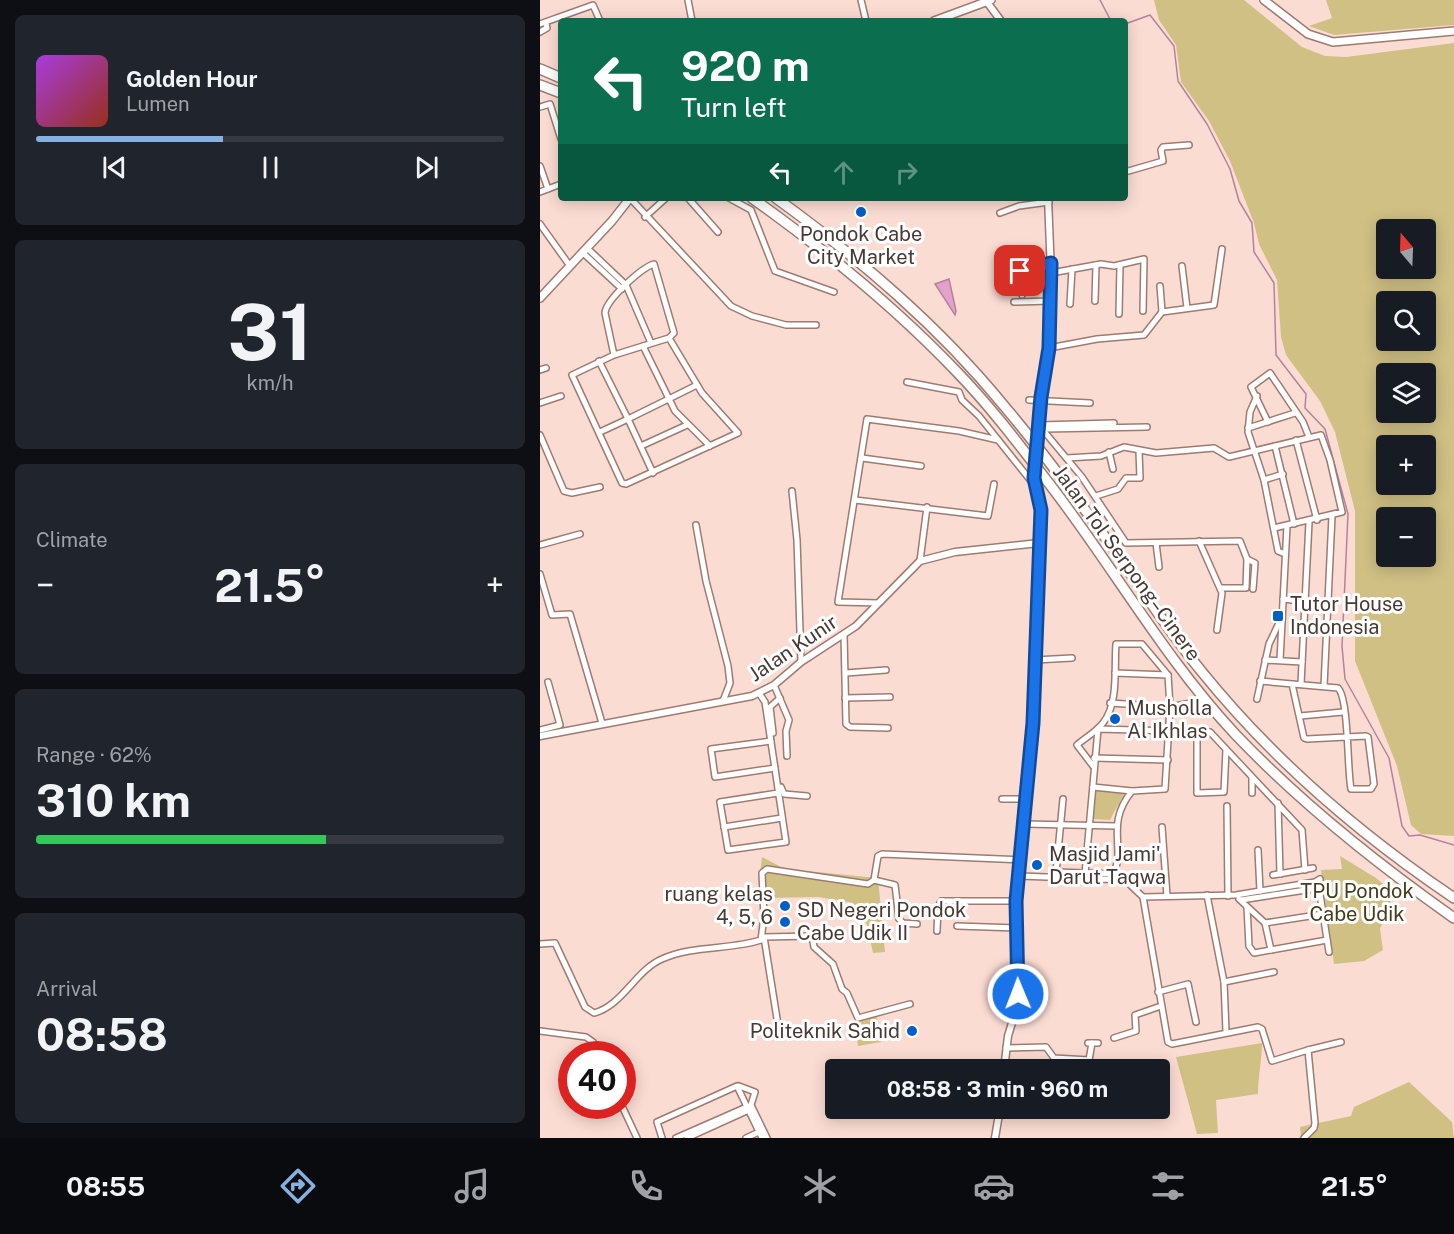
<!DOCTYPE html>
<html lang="en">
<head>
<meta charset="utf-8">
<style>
  body { margin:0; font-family:"Public Sans",sans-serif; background:#20242c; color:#f1f3f6; height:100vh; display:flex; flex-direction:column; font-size:22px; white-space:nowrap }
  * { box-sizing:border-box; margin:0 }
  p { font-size:20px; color:#9ea1a6 }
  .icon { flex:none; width:33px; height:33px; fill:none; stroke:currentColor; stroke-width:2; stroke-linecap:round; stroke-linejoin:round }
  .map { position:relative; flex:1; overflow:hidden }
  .details { display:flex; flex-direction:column; gap:15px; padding:15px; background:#0d0f14; width:540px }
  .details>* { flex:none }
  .banner { position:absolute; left:18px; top:18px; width:570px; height:183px; border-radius:6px; box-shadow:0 3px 15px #0003; background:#0b6e4f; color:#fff; overflow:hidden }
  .needle { width:39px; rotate:341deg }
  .tools { position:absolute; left:836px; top:219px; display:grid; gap:12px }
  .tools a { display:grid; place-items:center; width:60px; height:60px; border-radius:6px; background:#171b24; box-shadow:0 3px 15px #0003; font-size:30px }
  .speed { position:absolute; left:18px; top:1041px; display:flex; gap:12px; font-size:30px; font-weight:700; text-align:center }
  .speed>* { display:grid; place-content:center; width:78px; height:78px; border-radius:50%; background:#171b24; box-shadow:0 3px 15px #0003; line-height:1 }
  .speed .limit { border:9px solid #d22; background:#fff; color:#111 }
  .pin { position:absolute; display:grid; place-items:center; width:51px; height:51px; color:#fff; margin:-26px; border-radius:12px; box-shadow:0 3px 9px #0006 }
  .me { position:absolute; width:66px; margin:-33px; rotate:359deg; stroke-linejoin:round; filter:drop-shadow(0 0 4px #0008) }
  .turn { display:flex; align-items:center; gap:21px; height:126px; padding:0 24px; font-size:27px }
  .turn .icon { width:78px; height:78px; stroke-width:2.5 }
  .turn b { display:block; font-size:42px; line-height:51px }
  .lanes { display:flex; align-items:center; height:57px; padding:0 24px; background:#0003; justify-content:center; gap:30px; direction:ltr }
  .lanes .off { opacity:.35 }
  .big { font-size:45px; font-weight:700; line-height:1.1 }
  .details .widget { flex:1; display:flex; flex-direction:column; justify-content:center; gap:9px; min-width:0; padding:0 21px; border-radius:9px; background:#20242c }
  .details .dial { align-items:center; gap:0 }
  .dial b { font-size:78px; line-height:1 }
  .song { display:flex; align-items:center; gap:18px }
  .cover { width:72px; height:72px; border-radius:9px; background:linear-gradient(135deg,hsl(280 70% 55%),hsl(10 70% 35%)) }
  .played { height:6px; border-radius:3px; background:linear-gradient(90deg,#85b0e1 40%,#363941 40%) }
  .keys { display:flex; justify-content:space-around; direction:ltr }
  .heat { display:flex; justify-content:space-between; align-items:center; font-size:33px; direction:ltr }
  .charge { height:9px; border-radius:4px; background:linear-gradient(90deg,#34c759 62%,#363941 0) }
  .trip { position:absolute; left:285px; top:1059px; width:345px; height:60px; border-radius:6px; background:#171b24; box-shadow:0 3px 15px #0003; font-weight:700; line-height:60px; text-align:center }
  .tabs { display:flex; height:96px; justify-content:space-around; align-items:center; background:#090b0e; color:#9ea1a6 }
  .tabs .icon { width:42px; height:42px }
  .tabs .active { color:#85b0e1 }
  .tabs b { font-size:27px; color:#f1f3f6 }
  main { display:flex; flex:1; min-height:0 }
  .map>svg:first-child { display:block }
  .green { fill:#d0c084; fill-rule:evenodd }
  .water { fill:#e4a1ca; stroke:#b5829d; stroke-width:1.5 }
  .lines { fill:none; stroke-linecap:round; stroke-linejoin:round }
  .stream { stroke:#b5829d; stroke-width:1.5 }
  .minor-casing { stroke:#9e7b70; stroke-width:8 }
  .tertiary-casing { stroke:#9e7b70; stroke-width:9 }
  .secondary-casing { stroke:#9e7b70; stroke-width:10 }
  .motorway-casing { stroke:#9e7b70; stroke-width:12 }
  .minor { stroke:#fff; stroke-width:5 }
  .tertiary { stroke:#fff; stroke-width:6 }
  .secondary { stroke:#fff; stroke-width:7 }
  .motorway { stroke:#fff; stroke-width:9 }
  .tertiary-bridge-casing { stroke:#9e7b70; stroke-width:9; stroke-linecap:butt }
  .tertiary-bridge { stroke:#fff; stroke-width:6 }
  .route-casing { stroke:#114b97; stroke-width:15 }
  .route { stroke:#1a73e8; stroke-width:10 }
  .poi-dot { fill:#015fc7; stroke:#fff; stroke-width:2 }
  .labels { text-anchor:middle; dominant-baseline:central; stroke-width:6; stroke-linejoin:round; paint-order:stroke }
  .poi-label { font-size:20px; fill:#483934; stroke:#fff; text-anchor:start }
  .street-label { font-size:20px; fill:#483934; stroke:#fff }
  .park-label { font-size:20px; fill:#443c1b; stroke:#fff }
</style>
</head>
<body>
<main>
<section class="details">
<div class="widget">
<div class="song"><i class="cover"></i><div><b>Golden Hour</b><p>Lumen</p></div></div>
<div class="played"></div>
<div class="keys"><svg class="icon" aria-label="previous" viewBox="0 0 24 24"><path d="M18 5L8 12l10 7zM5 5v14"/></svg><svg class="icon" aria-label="pause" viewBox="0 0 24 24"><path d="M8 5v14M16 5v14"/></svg><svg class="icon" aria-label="next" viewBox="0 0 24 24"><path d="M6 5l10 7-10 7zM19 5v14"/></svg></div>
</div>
<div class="widget dial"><b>31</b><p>km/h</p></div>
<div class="widget"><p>Climate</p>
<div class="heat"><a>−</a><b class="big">21.5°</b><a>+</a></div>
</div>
<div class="widget"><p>Range · 62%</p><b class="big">310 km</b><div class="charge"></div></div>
<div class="widget"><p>Arrival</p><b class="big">08:58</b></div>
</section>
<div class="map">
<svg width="914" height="1138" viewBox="0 0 914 1138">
  <rect width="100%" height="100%" fill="#fbdcd3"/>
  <g class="green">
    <path d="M 614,0 L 704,0 L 762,47 L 785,56 L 806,57 L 914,43 L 914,836 L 881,834 L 871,825 L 857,766 L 815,661 L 815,511 L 795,432 L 780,401 L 746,355 L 741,337 L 737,280 L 719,244 L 714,223 L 690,161 L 669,121 L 641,82 L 636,45 L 619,20 ZM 846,230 L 885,230 L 885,268 L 846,268 ZM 846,302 L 885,302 L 885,340 L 846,340 ZM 846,374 L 885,374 L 885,412 L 846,412 ZM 846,446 L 885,446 L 885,484 L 846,484 ZM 846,518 L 885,518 L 885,556 L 846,556 Z"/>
    <path d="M 786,0 L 914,0 L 914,25 L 794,35 L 769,26 L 792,18 Z"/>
    <path d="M 554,788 L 585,792 L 570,820 L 552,819 Z"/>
    <path d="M 800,856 L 836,878 L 854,893 L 840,929 L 843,950 L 824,961 L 794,964 L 781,870 L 802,869 Z"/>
    <path d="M 222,857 L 245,869 L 338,878 L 345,952 L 333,953 L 327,925 L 313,903 L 279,897 L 222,898 L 220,874 Z"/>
    <path d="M 337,1017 L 339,1029 L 316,1032 L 314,1020 Z"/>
    <path d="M 339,1030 L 341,1042 L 318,1046 L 316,1033 Z"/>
    <path d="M 722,1043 C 722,1059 718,1076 718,1094 L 676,1100 L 678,1133 L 657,1134 L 636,1057 Z"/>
    <path d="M 869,1082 L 912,1122 L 914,1138 L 761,1138 L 760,1127 L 811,1116 L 814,1107 Z"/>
  </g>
  <path class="water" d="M 409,279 L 416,311 L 415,315 L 395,284 Z"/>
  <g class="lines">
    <g class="stream">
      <path d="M 560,0 L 571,21"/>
      <path d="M 585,24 L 610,15 L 634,46 L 638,81 L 667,124 L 690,169 L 699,201 L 712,223 L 714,252 L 734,283 L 736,355 L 766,394 L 765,408 L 785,429 L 808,514 L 802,646 L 805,679 L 849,758 L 862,826 L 869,836 L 880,835 L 914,845"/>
    </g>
    <defs>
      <g id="minor">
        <path d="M 148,0 L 152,21"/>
        <path d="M 321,0 L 326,21"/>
        <path d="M 0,24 L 53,5 L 60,21"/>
        <path d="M 0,32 L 7,28 L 6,23"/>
        <path d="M 0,107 L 10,104 L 21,139"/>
        <path d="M 0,166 L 8,189"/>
        <path d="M 585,172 L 623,161 L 621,150 L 623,147 L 649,145"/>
        <path d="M 0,192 L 21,184"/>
        <path d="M 90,198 L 191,306 L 212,316 L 246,325 L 276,325"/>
        <path d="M 148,198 L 178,232"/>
        <path d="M 189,198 L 211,210 L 235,271 L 294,292"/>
        <path d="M 460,213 L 479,206 L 509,202"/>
        <path d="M 105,217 L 126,198"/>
        <path d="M 0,224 L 30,266"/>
        <path d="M 47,248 L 86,285 L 111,343"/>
        <path d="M 42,252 L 82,289"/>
        <path d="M 642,266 L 647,308"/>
        <path d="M 511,273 L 561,264 L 574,266 L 604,259 L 603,311"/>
        <path d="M 620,286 L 622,312"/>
        <path d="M 482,295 L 480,271 L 511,263"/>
        <path d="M 555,301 L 556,265"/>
        <path d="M 474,302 L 511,301"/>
        <path d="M 530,304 L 532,269"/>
        <path d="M 579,314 L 580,265"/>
        <path d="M 103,346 L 135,411 L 170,446"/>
        <path d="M 509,348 L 557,339 L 604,335 L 622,312 L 674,305 L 682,249"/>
        <path d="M 74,355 L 65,313 C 66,300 101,268 114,264 L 134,333 L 129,338 L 74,355 L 32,375 L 82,483 L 86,484 L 198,433 L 162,393 L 129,338"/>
        <path d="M 59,361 L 88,419 L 60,432"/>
        <path d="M 0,370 L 6,368"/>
        <path d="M 367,382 L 419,392 L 422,400 L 439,416 L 495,486"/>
        <path d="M 717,396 L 710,412 L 708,432 L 724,480 L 738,551 L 745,554"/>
        <path d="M 489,400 L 550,403"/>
        <path d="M 0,403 L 21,396"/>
        <path d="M 728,422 L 711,387 L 730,373 L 763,422 L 769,437"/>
        <path d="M 498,424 L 542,477 L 586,543 L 700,541 L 707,559 L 706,588 L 681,588"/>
        <path d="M 500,425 L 574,423"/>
        <path d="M 708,428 L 755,413"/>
        <path d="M 505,429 L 607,427"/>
        <path d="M 0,435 L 24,491 L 32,493 L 60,487"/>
        <path d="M 756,440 L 777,520"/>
        <path d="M 101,446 L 147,425"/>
        <path d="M 735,446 L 754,524"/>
        <path d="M 569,452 L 573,469"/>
        <path d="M 322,458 L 381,466"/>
        <path d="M 527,458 L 561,456 L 584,447 L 616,453 L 674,448 L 689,457 L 781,435 L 790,460 L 802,512 L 734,528"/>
        <path d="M 113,473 L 88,419 L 157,385"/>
        <path d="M 724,480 L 743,474"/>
        <path d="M 252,491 L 257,540 L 261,662"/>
        <path d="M 556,496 L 578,489 L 586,478 L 600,478 L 599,451"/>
        <path d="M 315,500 L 448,516 L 454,484"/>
        <path d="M 156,525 L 166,581 L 188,666 L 190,683 L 183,701"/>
        <path d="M 659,541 L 682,593 L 677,630"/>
        <path d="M 616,543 L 619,567"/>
        <path d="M 0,545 L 40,534"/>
        <path d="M 707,559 L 715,563 L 713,589"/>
        <path d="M 380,561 L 387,507"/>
        <path d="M 0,574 L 12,615 L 30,614 L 62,723"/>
        <path d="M 743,599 L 788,604"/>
        <path d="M 339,603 L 298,602 L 327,419 L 419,431 L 458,440"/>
        <path d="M 304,634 L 306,724 L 310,727 L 348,728"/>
        <path d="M 495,660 L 532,658"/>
        <path d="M 725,660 L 762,662"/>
        <path d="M 740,660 L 747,526"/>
        <path d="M 306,673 L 346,670"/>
        <path d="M 720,681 L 798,688 C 809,699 807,769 811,789 L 831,789 L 834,784 L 828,737 L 826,736 L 767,739 L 764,738 L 752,684"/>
        <path d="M 761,684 L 769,522"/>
        <path d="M 234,685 L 249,720 L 246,731 L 247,756"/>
        <path d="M 784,686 L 792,516"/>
        <path d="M 219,693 L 225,702 L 246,842 L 188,850 L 180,802 L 238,793"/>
        <path d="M 305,698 L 350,697"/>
        <path d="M 717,699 L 729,644 L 739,623"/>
        <path d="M 570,703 L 630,707 L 651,703"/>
        <path d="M 760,716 L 803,712"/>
        <path d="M 0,730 L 20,725 L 8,682"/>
        <path d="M 657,731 L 657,793 L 684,792 L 686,750"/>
        <path d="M 233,733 L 230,707 L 240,698"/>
        <path d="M 231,741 L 171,749 L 175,777 L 235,768"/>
        <path d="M 554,758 L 628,760"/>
        <path d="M 553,766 L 537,745 C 545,738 556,732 563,723 C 579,703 574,668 576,644 L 602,644 L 628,675"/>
        <path d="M 241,787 L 244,794 L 267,796"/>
        <path d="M 553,787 L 592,791"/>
        <path d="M 712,793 L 712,778"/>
        <path d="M 462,799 L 487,799"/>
        <path d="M 523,799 L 516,872 L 573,874 C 587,849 564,825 592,791 L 625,789 L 630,707 L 628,675 L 575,673"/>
        <path d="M 738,803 L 740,874"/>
        <path d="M 687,806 L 688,896"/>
        <path d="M 485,824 L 576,826"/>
        <path d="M 184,827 L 242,818"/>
        <path d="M 622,827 L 627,896"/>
        <path d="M 718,850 L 720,891"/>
        <path d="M 545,874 L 558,729 L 670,732 L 762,830 L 765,870"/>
        <path d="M 733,875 L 773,868"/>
        <path d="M 480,876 L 585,880 L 603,897 L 696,895 L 775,882 L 780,879"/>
        <path d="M 334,880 L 355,885 L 359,919 L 363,923 L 377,924"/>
        <path d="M 667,895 L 684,982 L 686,1031"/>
        <path d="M 603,897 L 628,1042 L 632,1044 L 718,1027 L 722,1029 L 732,1061 L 768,1050 L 775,1123 L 774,1128 L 764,1138"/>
        <path d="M 699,899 L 725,923 L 783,914"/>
        <path d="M 701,900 L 779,888 L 789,952"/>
        <path d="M 707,907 L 709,946 L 714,953 L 787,940"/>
        <path d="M 725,923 L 731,950"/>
        <path d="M 417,926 L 477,928"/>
        <path d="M 397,931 L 398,907 L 401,901 L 476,901"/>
        <path d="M 0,944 L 15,943 L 45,1007 L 54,1013 C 82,1006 96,970 122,959 C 153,945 190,950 221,940 L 224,917 L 222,873 L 227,869 L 328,884 L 334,880 L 338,856 L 342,854 L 482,860"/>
        <path d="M 684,982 L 734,972"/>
        <path d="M 618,992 L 648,984 L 656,1022"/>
        <path d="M 238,1025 L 224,937 L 272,936 L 274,947 L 293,964 L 302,989 L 307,993 L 318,1018 L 370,1004"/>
        <path d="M 0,1031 L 46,1037 L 53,1042 L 58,1054"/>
        <path d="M 574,1038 L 596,1031 L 595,1015 L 621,1006"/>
        <path d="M 548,1043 L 558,1043"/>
        <path d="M 466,1048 L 506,1047 L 514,1058 L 549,1060 L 552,1043"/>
        <path d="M 768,1050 L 801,1042"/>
        <path d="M 199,1086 L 215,1092 L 211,1105 L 227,1138"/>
        <path d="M 82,1106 L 97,1138"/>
        <path d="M 122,1138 L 117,1122 L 197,1086 L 222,1138"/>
        <path d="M 136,1138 L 209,1106"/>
        <path d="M 147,1138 L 211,1109"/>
        <path d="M 206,1138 L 221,1131"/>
      </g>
      <g id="tertiary">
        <path d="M 447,2 L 461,21"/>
        <path d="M 498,429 L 509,348 L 511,273 L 508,198"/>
        <path d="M 0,736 L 212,696 L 234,685 L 261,662 L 316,626 L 380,561 L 415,552 L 499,543"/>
        <path d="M 464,1070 L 468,1036 L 478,1003 L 476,901 L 493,723 L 501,511 L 494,478"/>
        <path d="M 455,1138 L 460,1108"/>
      </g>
      <g id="secondary">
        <path d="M 724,0 L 768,34 L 793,42 L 914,31"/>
        <path d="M 394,21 L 451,0"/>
        <path d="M 0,298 L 72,221 L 90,198"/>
      </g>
      <g id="motorway">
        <path d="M 0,69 L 21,78"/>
        <path d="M 0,85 L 21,93"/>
        <path d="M 212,198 C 285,250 355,307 417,372 C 451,407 481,447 511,486 C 574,568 625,659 696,735 C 762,804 836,863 914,918"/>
        <path d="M 236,198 C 320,259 399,326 465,407 C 503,452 538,500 573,548 C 602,589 629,632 662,672 C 734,761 819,834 914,898"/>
      </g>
    </defs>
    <use href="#minor" class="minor-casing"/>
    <use href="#tertiary" class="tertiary-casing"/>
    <use href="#secondary" class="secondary-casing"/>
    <use href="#motorway" class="motorway-casing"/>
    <use href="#minor" class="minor"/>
    <use href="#tertiary" class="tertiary"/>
    <use href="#secondary" class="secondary"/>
    <use href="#motorway" class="motorway"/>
    <defs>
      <path id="tertiary-bridge" d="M 494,478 L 498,429"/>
    </defs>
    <use href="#tertiary-bridge" class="tertiary-bridge-casing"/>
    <use href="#tertiary-bridge" class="tertiary-bridge"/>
  </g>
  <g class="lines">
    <defs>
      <path id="route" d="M 478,994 L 476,901 L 493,723 L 501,510 L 494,478 L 501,397 L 509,348 L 511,263 L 480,271"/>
    </defs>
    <use href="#route" class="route-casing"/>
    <use href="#route" class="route"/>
  </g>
  <g class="poi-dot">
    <circle cx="321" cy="212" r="6"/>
    <rect x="732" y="610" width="12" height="12" rx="3"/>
    <circle cx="575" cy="719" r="6"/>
    <circle cx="497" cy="865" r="6"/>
    <circle cx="245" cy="906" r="6"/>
    <circle cx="245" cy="922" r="6"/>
    <circle cx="372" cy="1031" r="6"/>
  </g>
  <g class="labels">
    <g class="poi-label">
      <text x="321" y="234" text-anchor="middle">Pondok Cabe<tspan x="321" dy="23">City Market</tspan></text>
      <text x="750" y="604">Tutor House<tspan x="750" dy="23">Indonesia</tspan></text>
      <text x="587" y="708">Musholla<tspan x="587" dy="23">Al Ikhlas</tspan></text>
      <text x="509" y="854">Masjid Jami'<tspan x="509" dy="23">Darut Taqwa</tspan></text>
      <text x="233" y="894" text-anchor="end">ruang kelas<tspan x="233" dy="23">4, 5, 6</tspan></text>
      <text x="257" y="910">SD Negeri Pondok<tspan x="257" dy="23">Cabe Udik II</tspan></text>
      <text x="360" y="1031" text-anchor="end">Politeknik Sahid</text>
    </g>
    <g class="street-label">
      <text transform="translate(587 563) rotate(54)">Jalan Tol Serpong–Cinere</text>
      <text transform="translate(253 648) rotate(-34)">Jalan Kunir</text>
    </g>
    <g class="park-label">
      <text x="817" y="891">TPU Pondok<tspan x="817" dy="23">Cabe Udik</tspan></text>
    </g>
  </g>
</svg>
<div class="tools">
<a><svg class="needle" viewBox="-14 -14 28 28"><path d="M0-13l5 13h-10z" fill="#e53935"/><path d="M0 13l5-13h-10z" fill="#9ea1a6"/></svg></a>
<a><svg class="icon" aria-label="search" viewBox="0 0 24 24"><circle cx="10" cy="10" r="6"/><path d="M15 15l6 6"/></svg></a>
<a><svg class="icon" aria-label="layers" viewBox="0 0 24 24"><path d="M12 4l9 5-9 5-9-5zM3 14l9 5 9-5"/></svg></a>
<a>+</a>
<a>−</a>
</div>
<div class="speed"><div class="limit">40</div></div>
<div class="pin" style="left:480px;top:271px;background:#d93025"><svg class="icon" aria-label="arrive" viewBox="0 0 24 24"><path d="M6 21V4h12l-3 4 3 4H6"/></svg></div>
<svg class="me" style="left:478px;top:994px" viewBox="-20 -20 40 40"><circle r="17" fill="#1a73e8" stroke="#fff" stroke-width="3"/><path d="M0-11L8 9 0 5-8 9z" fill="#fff"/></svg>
<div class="trip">08:58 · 3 min · 960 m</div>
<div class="banner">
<div class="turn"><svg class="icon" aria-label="left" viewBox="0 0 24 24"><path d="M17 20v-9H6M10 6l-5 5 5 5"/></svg><div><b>920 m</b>Turn left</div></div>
<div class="lanes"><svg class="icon" aria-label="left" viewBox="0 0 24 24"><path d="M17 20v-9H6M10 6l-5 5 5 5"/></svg><svg class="icon off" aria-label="ahead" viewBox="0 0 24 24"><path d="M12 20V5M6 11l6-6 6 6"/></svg><svg class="icon off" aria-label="right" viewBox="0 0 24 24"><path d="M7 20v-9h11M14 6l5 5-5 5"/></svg></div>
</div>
</div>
</main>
<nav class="tabs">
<b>08:55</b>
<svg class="icon active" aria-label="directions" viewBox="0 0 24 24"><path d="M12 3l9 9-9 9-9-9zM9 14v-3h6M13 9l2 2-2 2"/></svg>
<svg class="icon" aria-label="music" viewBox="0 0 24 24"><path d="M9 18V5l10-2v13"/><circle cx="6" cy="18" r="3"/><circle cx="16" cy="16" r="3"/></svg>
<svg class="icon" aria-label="phone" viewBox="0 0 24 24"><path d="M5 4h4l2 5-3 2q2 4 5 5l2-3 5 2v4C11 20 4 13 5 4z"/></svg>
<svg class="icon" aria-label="climate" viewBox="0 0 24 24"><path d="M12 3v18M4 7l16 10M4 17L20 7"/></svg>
<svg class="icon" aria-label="car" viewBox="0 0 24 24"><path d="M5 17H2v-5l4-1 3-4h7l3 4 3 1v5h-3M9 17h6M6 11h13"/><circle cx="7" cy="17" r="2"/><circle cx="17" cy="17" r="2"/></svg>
<svg class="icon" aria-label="filters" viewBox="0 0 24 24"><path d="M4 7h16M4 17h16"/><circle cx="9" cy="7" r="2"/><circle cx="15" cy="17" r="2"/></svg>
<b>21.5°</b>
</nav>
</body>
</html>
